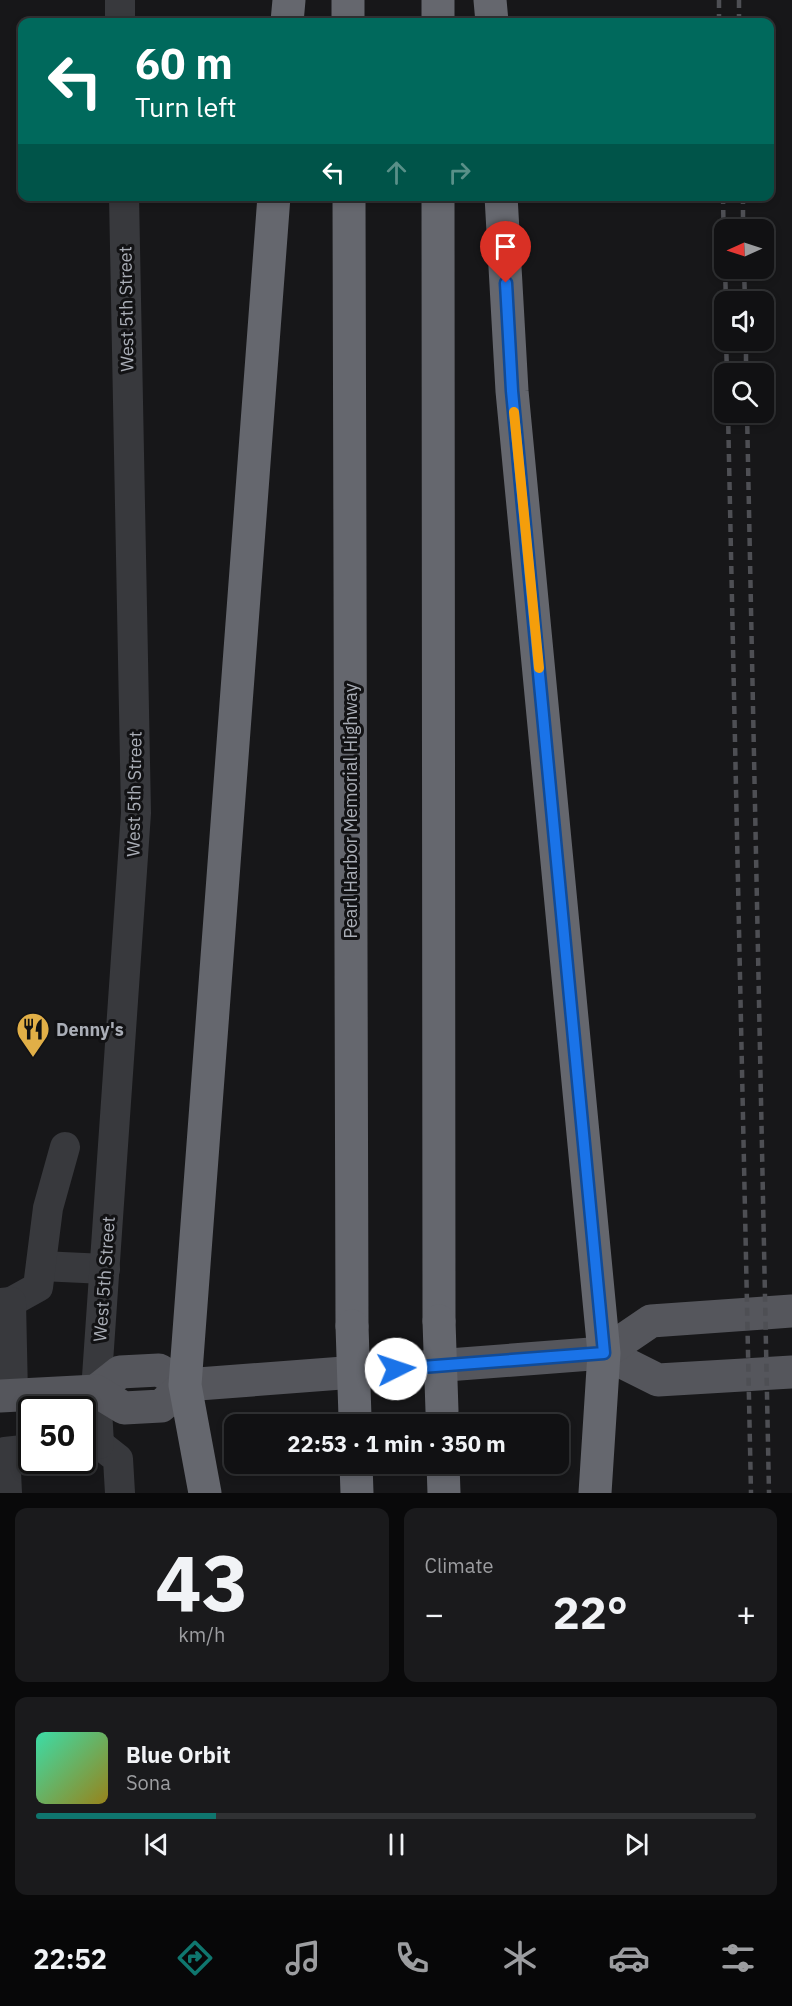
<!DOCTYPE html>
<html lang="en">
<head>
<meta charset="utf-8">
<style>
  body { margin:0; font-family:"IBM Plex Sans",sans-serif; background:#1a1a1c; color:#f1f3f6; height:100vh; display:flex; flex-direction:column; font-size:22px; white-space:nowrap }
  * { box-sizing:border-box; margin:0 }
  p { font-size:20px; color:#9c9da0 }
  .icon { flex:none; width:33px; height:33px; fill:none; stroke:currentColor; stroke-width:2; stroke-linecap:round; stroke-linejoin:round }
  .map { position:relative; height:1493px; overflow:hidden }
  .side { display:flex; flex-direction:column; gap:15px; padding:15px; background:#09090a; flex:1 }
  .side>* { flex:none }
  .top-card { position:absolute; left:18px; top:18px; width:756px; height:183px; border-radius:12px; box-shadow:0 3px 9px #0003,0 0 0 2px #303133; background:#00695c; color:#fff; overflow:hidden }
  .needle { width:39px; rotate:267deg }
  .buttons { position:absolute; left:714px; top:219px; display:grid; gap:12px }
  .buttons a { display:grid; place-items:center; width:60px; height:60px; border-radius:12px; background:#111113; box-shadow:0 3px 9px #0003,0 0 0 2px #303133; font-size:30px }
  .speed { position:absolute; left:18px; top:1396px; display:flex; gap:12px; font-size:30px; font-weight:700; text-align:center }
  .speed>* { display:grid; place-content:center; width:78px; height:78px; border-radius:50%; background:#111113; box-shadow:0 3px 9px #0003,0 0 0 2px #303133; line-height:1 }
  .speed .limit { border:3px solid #111; border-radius:9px; background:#fff; color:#111 }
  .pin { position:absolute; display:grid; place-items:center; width:51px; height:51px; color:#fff; margin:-62px -26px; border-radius:50% 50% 50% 0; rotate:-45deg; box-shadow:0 0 6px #0007 }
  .pin .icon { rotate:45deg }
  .me { position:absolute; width:66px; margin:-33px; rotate:86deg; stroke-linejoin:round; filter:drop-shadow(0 0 4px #0008) }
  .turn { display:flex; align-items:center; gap:21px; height:126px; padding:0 18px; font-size:27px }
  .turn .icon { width:78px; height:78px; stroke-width:2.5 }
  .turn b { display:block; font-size:42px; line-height:51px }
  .lanes { display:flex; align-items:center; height:57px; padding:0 18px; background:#0003; justify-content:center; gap:30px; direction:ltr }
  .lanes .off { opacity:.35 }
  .big { font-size:45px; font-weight:800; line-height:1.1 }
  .side .widget { flex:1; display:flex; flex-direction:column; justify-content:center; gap:9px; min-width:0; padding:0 21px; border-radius:12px; background:#1a1a1c }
  .side .dial { align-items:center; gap:0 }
  .dial b { font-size:78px; line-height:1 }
  .song { display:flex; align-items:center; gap:18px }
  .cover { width:72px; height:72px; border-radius:9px; background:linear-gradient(135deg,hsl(160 70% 55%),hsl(50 70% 35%)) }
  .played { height:6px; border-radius:3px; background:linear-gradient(90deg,#0f766e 25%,#303133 25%) }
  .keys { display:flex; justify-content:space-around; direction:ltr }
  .heat { display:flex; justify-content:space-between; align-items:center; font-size:33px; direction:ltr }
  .side .tiles { flex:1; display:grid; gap:15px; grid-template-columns:1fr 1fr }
  .widget:last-child { grid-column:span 2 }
  .trip { position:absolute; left:224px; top:1414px; width:345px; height:60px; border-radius:12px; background:#111113; box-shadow:0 3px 9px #0003,0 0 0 2px #303133; font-weight:800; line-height:60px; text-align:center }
  .tabs { display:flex; height:96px; justify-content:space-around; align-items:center; background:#070708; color:#9c9da0 }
  .tabs .icon { width:42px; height:42px }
  .tabs .current { color:#0f766e }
  .tabs b { font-size:27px; color:#f1f3f6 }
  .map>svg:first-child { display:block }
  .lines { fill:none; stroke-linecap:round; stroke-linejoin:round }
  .minor { stroke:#38393d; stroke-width:30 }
  .major { stroke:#55565c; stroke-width:33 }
  .highway { stroke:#65676e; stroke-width:33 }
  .rail { stroke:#4e4f54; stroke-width:4.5; stroke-dasharray:8 6; stroke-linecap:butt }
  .highway-bridge { stroke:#65676e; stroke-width:33 }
  .route-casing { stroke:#114b97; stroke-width:15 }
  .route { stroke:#1a73e8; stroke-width:10 }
  .slow { stroke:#f59e0b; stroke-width:10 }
  .labels { text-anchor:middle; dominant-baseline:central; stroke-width:6; stroke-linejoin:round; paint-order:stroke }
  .street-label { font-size:18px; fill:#aaaeb7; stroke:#121214 }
  .poi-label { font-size:18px; font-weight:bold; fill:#aaaeb7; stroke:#121214; text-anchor:start }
</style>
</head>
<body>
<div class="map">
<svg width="792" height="1493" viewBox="0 0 792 1493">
  <rect width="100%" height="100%" fill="#171719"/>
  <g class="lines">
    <g class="minor">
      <path d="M 120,0 L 120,22"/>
      <path d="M 41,1266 L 105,1269"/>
      <path d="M 11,1302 L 38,1287 L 48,1208 L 65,1147"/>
      <path d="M 0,1303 L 11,1302 L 13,1395"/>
      <path d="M 99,1444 L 118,1459 L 120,1493"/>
      <path d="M 82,1445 L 99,1444 L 96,1391 L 136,813 L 124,196"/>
      <path d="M 7,1493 L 5,1452 L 32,1449"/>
    </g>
    <g class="major">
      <path d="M 604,1353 L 658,1380 L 792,1372"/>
      <path d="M 96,1391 L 120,1372 L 159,1370 L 185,1385"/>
      <path d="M 0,1396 L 96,1391 L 124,1408 L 161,1406 L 185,1385 L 604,1353 L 651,1321 L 792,1311"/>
    </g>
    <g class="highway">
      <path d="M 348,0 L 348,22"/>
      <path d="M 438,0 L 438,22"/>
      <path d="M 490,0 L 492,22"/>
      <path d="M 287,22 L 289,0"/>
      <path d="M 349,196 L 352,1326"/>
      <path d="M 438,196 L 439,1321"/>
      <path d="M 501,196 L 512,391 L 604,1353 L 595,1493"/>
      <path d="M 356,1464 L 357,1493"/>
      <path d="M 443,1464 L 444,1493"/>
      <path d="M 205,1493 L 185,1385 L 274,196"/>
    </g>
    <g class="rail">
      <path d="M 719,0 L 719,22"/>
      <path d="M 739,0 L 739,22"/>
      <path d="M 723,196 L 724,254"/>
      <path d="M 743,196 L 743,230"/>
      <path d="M 725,268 L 726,302"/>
      <path d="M 744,268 L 745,302"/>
      <path d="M 726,340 L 727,374"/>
      <path d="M 746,340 L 746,374"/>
      <path d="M 728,412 L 751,1493"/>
      <path d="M 747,412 L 769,1493"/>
    </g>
    <g class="highway-bridge">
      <path d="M 439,1321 L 442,1411"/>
      <path d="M 352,1326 L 355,1417"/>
    </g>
  </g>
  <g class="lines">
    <defs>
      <path id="route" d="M 396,1369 L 604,1353 L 512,391 L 506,283"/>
    </defs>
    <use href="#route" class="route-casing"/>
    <use href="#route" class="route"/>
    <path class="slow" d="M 514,412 L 539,668"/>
  </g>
  <defs>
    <symbol id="restaurant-pin" viewBox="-11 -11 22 30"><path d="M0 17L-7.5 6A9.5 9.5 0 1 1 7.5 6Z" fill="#e1af47" stroke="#121214"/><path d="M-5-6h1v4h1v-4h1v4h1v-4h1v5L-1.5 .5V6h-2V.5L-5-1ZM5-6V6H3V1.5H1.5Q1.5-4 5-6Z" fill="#111"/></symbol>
  </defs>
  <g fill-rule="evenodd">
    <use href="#restaurant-pin" x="14" y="1010" width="38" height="52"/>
  </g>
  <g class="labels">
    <g class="street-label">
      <text transform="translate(126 309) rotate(-91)">West 5th Street</text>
      <text transform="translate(134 794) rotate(-89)">West 5th Street</text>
      <text transform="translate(350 811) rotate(-90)">Pearl Harbor Memorial Highway</text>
      <text transform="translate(104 1279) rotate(-86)">West 5th Street</text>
    </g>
    <g class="poi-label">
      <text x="56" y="1029">Denny's</text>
    </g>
  </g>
</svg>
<div class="buttons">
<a><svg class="needle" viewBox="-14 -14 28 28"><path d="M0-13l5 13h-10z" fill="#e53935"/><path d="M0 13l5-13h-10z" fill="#9c9da0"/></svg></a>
<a><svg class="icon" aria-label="sound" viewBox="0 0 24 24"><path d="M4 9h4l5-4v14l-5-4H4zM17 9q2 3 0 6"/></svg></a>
<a><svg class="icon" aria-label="search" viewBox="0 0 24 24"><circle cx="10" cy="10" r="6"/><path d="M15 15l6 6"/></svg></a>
</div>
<div class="speed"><div class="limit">50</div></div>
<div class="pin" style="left:506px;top:283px;background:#d93025"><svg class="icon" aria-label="arrive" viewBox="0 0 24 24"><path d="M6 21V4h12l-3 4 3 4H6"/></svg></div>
<svg class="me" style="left:396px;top:1369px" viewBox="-20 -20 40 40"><circle r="19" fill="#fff"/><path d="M0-13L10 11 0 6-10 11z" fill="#1a73e8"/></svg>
<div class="trip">22:53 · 1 min · 350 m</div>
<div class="top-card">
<div class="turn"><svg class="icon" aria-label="left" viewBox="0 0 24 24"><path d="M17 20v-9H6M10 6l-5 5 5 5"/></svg><div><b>60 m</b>Turn left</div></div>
<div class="lanes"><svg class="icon" aria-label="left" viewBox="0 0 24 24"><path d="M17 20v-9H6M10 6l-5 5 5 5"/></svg><svg class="icon off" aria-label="ahead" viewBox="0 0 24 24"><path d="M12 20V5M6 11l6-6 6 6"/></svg><svg class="icon off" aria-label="right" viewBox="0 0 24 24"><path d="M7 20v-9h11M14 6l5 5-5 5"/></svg></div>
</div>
</div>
<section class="side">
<div class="tiles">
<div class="widget dial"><b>43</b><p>km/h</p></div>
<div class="widget"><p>Climate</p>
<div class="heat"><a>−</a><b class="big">22°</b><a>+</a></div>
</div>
<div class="widget">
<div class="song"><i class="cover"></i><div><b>Blue Orbit</b><p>Sona</p></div></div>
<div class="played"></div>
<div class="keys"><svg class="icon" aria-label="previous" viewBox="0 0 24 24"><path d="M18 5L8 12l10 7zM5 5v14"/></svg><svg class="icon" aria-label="pause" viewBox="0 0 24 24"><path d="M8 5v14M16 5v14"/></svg><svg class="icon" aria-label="next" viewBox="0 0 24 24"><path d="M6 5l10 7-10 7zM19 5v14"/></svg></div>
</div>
</div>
</section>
<nav class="tabs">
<b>22:52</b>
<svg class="icon current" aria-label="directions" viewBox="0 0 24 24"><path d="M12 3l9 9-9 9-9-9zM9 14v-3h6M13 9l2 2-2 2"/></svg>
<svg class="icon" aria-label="music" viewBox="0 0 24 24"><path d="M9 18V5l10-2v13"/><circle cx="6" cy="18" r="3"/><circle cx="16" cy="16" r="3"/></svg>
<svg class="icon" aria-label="phone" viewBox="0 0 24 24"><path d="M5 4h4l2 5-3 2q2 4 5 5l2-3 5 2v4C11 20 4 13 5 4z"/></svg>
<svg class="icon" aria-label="climate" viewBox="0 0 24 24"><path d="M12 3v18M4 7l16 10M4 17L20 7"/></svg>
<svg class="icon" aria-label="car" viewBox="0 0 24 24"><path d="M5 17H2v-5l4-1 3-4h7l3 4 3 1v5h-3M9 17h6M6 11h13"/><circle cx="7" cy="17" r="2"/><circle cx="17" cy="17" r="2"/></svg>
<svg class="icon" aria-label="filters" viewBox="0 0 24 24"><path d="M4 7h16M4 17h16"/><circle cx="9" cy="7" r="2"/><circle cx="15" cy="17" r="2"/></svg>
</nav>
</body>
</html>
